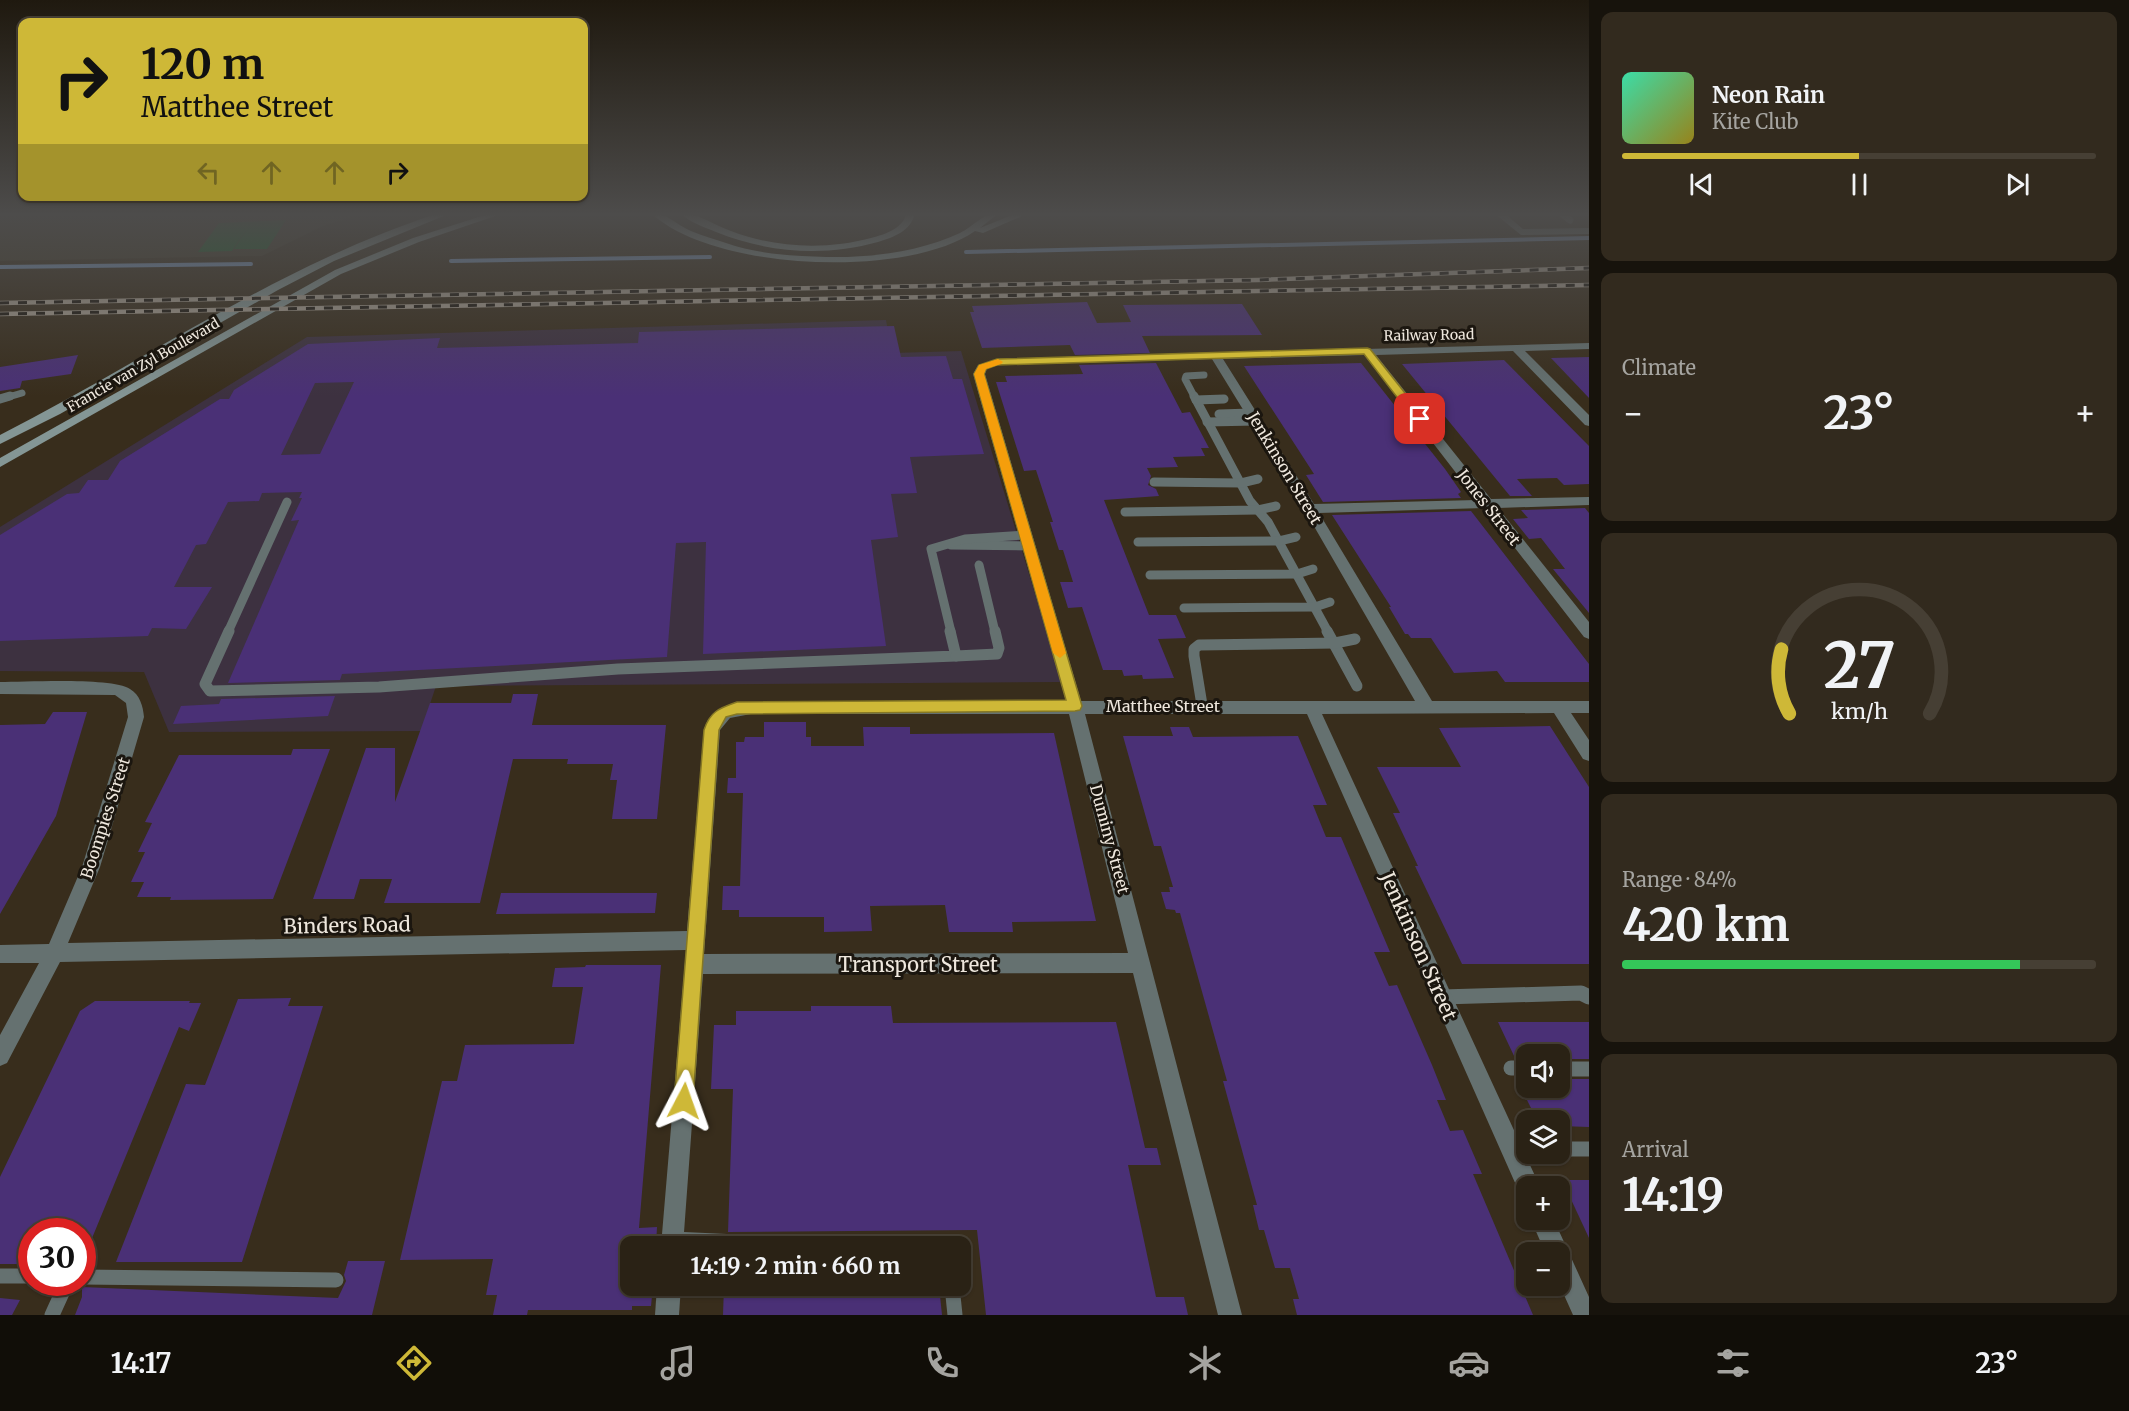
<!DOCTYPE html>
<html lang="en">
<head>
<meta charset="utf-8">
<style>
  body { margin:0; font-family:Merriweather,serif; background:#322a1e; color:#f1f3f6; height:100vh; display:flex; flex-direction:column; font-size:22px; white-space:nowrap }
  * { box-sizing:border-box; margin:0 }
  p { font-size:20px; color:#a5a4a0 }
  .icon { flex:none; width:33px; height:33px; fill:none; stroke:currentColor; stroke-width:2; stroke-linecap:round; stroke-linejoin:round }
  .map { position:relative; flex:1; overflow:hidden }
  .panel { display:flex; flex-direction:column; gap:12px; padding:12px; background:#17130c; width:540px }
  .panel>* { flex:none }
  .top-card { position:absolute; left:18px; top:18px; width:570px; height:183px; border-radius:12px; box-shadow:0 2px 4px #0004,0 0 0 2px #463f34; background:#ceb837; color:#111; overflow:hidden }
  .buttons { position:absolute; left:1516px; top:1044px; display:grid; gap:12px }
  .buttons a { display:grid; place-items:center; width:54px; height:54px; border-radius:12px; background:#2a2215; box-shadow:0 2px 4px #0004,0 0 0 2px #463f34; font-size:30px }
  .speed { position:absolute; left:18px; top:1218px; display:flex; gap:12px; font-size:30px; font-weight:700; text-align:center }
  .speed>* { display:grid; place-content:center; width:78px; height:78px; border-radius:50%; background:#2a2215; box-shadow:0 2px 4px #0004,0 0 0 2px #463f34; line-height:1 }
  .speed .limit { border:9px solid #d22; background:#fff; color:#111 }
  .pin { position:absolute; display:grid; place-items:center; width:51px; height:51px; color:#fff; margin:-26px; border-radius:12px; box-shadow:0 3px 9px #0006 }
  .me { position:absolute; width:66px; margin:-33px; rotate:4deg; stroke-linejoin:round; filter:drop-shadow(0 0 4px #0008) }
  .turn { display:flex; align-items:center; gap:21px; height:126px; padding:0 24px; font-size:27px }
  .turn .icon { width:78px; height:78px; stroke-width:2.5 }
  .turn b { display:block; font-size:42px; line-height:51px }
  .lanes { display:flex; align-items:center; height:57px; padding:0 24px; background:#0003; justify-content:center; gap:30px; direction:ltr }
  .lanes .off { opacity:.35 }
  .big { font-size:45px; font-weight:700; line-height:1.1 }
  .panel .tile { flex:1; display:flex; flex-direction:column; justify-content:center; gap:9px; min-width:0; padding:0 21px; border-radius:12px; background:#322a1e }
  .panel .dial { align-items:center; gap:0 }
  .dial svg { height:156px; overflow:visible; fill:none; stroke:#463f34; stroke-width:7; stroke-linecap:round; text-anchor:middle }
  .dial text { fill:#f1f3f6; stroke:none }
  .song { display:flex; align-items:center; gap:18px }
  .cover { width:72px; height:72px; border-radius:9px; background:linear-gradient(135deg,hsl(160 70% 55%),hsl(50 70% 35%)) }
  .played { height:6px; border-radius:3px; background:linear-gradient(90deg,#ceb837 50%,#463f34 50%) }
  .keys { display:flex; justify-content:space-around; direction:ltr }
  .heat { display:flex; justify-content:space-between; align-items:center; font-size:33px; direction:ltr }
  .charge { height:9px; border-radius:4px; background:linear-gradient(90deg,#34c759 84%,#463f34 0) }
  .trip { position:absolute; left:620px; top:1236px; width:351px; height:60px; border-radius:12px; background:#2a2215; box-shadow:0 2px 4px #0004,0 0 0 2px #463f34; font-weight:700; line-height:60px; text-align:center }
  .tab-bar { display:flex; height:96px; justify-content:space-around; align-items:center; background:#110e08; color:#a5a4a0 }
  .tab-bar .icon { width:42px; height:42px }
  .tab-bar .on { color:#ceb837 }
  .tab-bar b { font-size:27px; color:#f1f3f6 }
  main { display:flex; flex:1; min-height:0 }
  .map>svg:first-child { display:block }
  .industrial { fill:#3d3140 }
  .education { fill:#413a28 }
  .green { fill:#166229 }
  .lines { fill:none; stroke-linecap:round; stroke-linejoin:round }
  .stream { stroke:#7d9dc8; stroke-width:4 }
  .building { fill:#4a3076; fill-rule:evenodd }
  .lane-far3 { stroke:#657170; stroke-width:7 }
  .lane-far2 { stroke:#657170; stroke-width:9 }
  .lane-far1 { stroke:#657170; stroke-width:11 }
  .lane { stroke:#657170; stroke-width:15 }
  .street { fill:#657170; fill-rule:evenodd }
  .secondary { fill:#849695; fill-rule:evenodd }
  .rail-casing { stroke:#a89f92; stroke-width:4.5 }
  .rail { stroke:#1b160f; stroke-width:3; stroke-dasharray:9; stroke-linecap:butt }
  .route { fill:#ceb837; stroke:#867824; stroke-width:1.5 }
  .slow { fill:#f59e0b }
  .labels { text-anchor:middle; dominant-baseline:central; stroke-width:6; stroke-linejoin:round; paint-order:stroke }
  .far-street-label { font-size:14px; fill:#eee7dd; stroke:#1b160f }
  .street-label { font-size:16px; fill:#eee7dd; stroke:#1b160f }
  .near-street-label { font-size:20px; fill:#eee7dd; stroke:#1b160f }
</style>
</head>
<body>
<main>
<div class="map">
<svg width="1589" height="1315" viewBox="0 0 1589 1315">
  <rect width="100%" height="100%" fill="#382d1c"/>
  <path class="industrial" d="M 886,320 L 892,353 L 961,351 L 1062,682 L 436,686 L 421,731 L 169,732 L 144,672 L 0,671 L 0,527 L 307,337 Z"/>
  <path class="education" d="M 0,213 L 365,213 L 323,226 L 262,256 L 0,261 Z"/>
  <path class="green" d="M 286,220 L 267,249 L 234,249 L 250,224 L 232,251 L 198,252 L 219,223 Z"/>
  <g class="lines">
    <g class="stream">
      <path d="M 966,252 L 1589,238"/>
      <path d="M 451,261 L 710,257"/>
      <path d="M 0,267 L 251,264"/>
    </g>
  </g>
  <g class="building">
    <path d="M 1087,302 L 1097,323 L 1131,322 L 1123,305 L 1242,304 L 1262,335 L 1142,336 L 1150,353 L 1075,355 L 1070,345 L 982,348 L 970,312 L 974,312 L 972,306 Z"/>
    <path d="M 894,326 L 901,357 L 946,356 L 953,379 L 962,379 L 984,454 L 910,457 L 917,493 L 891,494 L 898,537 L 871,540 L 886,646 L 703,654 L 706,542 L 676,543 L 667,657 L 342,674 L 340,680 L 228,683 L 299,520 L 291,521 L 302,498 L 299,498 L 302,492 L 262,493 L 259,501 L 228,502 L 206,544 L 196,545 L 174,587 L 212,587 L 186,629 L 152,628 L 148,636 L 0,641 L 0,535 L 67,494 L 79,493 L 88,480 L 108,480 L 120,461 L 220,399 L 229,399 L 234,390 L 308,344 L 440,338 L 437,348 L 638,343 L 639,332 ZM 354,382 L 320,454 L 281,455 L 315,383 Z"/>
    <path d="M 78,355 L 71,374 L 22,381 L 20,388 L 0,391 L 0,367 Z"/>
    <path d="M 1589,357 L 1589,398 L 1551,358 Z"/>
    <path d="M 1504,360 L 1589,446 L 1589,484 L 1564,485 L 1557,478 L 1517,479 L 1532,496 L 1510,496 L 1402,364 Z"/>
    <path d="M 1156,363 L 1182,413 L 1190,412 L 1209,448 L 1201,448 L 1205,456 L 1173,457 L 1178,467 L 1147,468 L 1151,476 L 1148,485 L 1156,489 L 1159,496 L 1104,500 L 1149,615 L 1176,615 L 1186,638 L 1158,639 L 1174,678 L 1143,679 L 1142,675 L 1124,676 L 1122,670 L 1103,670 L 1082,607 L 1068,608 L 1060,582 L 1073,582 L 1063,550 L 1059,550 L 1050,522 L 1053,522 L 1036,470 L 1024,471 L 996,382 L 1007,382 L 1005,376 L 1083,374 L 1079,365 Z"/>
    <path d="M 1361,363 L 1445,469 L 1461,492 L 1458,494 L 1461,498 L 1323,502 L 1306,475 L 1314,474 L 1244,366 Z"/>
    <path d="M 1585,508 L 1589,513 L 1589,613 L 1553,569 L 1565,569 L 1541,538 L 1529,539 L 1513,519 L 1528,518 L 1521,510 Z"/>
    <path d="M 1471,511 L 1589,664 L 1589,682 L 1505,682 L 1497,671 L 1454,673 L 1431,638 L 1411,638 L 1408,634 L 1405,634 L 1389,607 L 1391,607 L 1332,515 Z"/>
    <path d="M 513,694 L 538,694 L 532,725 L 666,725 L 657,819 L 612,819 L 617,780 L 610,780 L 613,764 L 567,764 L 568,759 L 513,759 L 480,903 L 384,903 L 392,879 L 360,879 L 354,899 L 313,899 L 366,748 L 395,748 L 395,802 L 430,703 L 511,703 Z"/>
    <path d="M 335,696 L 328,716 L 173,724 L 181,706 L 219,704 L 221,699 Z"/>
    <path d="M 53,712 L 87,712 L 56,816 L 0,914 L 0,725 L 45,724 Z"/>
    <path d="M 764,722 L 806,722 L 806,737 L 811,737 L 811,746 L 864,746 L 863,727 L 910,727 L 910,734 L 1054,733 L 1096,921 L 1012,922 L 1013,932 L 949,932 L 945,905 L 870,906 L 872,931 L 824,932 L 824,917 L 739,917 L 739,910 L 722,910 L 723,886 L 740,886 L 743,793 L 727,793 L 728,778 L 736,778 L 736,742 L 744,742 L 745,737 L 764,737 Z"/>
    <path d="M 1550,726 L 1589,787 L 1589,964 L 1462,964 L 1415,866 L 1418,866 L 1393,813 L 1400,813 L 1377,767 L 1461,767 L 1439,728 Z"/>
    <path d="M 1170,727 L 1189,727 L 1193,737 L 1298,736 L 1327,805 L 1313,805 L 1326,837 L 1341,837 L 1390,952 L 1374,952 L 1389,986 L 1397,985 L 1432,1065 L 1446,1100 L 1437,1100 L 1450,1131 L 1463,1130 L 1482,1174 L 1473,1174 L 1533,1315 L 1297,1315 L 1293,1299 L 1299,1299 L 1290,1268 L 1275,1268 L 1264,1230 L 1259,1230 L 1253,1205 L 1257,1205 L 1223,1081 L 1227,1081 L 1180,913 L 1176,913 L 1175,910 L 1166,909 L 1161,892 L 1170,892 L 1169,887 L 1173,887 L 1161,846 L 1154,846 L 1123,736 L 1173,736 Z"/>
    <path d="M 293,749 L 330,749 L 273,899 L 170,900 L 171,897 L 137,897 L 144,882 L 131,882 L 145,852 L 138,852 L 152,823 L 145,822 L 179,755 L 291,755 Z"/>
    <path d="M 501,893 L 657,893 L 655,913 L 496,914 Z"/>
    <path d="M 586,965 L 661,965 L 639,1228 L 657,1227 L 656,1246 L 630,1246 L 630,1286 L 653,1286 L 651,1306 L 632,1306 L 632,1310 L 528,1310 L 527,1315 L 493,1315 L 497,1295 L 486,1295 L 493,1259 L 400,1260 L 442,1081 L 457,1081 L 465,1045 L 574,1044 L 583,987 L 552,987 L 555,968 L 585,967 Z"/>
    <path d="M 291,998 L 288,1006 L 323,1006 L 242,1262 L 116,1262 L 186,1084 L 205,1085 L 238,999 Z"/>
    <path d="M 95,1001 L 190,1001 L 189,1003 L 201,1003 L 189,1031 L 179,1027 L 83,1260 L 82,1232 L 32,1232 L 32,1264 L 0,1264 L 0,1177 L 80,1011 Z"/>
    <path d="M 811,1006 L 891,1006 L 893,1023 L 1116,1022 L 1145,1148 L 1157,1148 L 1161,1165 L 1128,1165 L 1156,1297 L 1184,1297 L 1188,1315 L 986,1315 L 977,1230 L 728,1232 L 733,1089 L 711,1089 L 714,1025 L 736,1025 L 736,1011 L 811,1011 Z"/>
    <path d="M 1498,1022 L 1589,1022 L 1589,1059 L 1560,1059 L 1560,1054 L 1527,1054 L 1527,1058 L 1515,1058 Z"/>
    <path d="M 1560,1079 L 1589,1079 L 1589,1127 L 1560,1126 L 1560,1120 L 1537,1120 L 1521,1088 L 1560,1088 Z"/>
    <path d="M 1562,1180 L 1589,1180 L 1589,1238 Z"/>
    <path d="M 348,1261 L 385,1261 L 372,1315 L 75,1315 L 82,1297 L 82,1287 L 338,1298 L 346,1281 L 344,1275 Z"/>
    <path d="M 724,1286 L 939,1286 L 942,1315 L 723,1315 Z"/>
    <path d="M 0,1298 L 20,1300 L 12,1315 L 0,1315 Z"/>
  </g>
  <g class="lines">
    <g class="lane-far3">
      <path d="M 1561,213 L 1570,220"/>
      <path d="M 5,398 L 22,393"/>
      <path d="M 1195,398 L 1185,379 L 1186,376 L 1204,375"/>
    </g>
    <g class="lane-far2">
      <path d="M 1194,396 L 1250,501 L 1268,522 L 1328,632"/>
      <path d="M 0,399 L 10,396"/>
      <path d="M 1196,400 L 1224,399"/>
      <path d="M 1219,414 L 1251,413"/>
      <path d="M 1207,422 L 1256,421"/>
      <path d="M 1154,482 L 1241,483 L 1258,479"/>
      <path d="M 1125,512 L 1258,510 L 1276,506"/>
      <path d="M 1138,542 L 1279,541 L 1296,537"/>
      <path d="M 951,545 L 1029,546"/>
      <path d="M 979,565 L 995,632"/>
      <path d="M 1150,575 L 1297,574 L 1313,569"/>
      <path d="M 1184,608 L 1315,607 L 1330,602"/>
      <path d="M 228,632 L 287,502"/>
      <path d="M 951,632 L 931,549 L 965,539 L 1025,535"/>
    </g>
    <g class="lane-far1">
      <path d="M 229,631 L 205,684 L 210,691 L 379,687 L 618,669 L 956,656 L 950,631"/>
      <path d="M 1327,631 L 1357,686"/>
      <path d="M 956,656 L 997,654 L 999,648 L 995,631"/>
      <path d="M 1202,705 L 1194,656 L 1194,649 L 1199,645 L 1335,643 L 1355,639"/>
    </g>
    <g class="lane">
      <path d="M 1442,997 L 1581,993 L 1589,997"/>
      <path d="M 1511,1068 L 1527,1068"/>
      <path d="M 1560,1069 L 1589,1069"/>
      <path d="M 1560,1149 L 1589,1149"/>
      <path d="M 673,1239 L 820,1246"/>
      <path d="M 0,1276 L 32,1276"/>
      <path d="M 82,1277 L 336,1280"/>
      <path d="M 952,1286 L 955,1315"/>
      <path d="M 52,1315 L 67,1282"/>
    </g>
    <g class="street">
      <path d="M 1494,213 L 1504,213 L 1523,229 L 1589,228 L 1589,234 L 1521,235 Z"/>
      <path d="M 1589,343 L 1589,349 L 1525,351 L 1589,415 L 1589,426 L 1585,425 L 1513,351 L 1376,355 L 1491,499 L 1589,497 L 1589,505 L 1498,508 L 1589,622 L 1589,639 L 1584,637 L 1484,508 L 1319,513 L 1432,701 L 1589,701 L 1589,713 L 1571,713 L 1589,740 L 1589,761 L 1583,759 L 1554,713 L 1322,714 L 1536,1178 L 1539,1186 L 1527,1186 L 1527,1197 L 1520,1194 L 1307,714 L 1085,714 L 1242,1315 L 1218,1315 L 1133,973 L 703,974 L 683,1246 L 661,1246 L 686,950 L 60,962 L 7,1063 L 0,1066 L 0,1035 L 39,963 L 0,963 L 0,945 L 49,944 L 82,867 L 128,717 L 126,703 L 115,695 L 0,694 L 0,682 C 26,682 112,677 130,689 C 140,695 143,706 144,717 L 100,867 L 68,943 L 687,931 L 704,730 C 713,708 728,702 751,702 L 1066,701 L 973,374 L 978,365 L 997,359 ZM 1365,355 L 1477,500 L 1314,504 L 1223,359 ZM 1212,359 L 1304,509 L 1415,701 L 1081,701 L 985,374 L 987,369 L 998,365 ZM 751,714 L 1069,714 L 1128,953 L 704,954 L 720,730 L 730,718 Z"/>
      <path d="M 1531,1220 L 1554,1220 L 1589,1297 L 1589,1315 L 1573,1315 L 1560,1286 L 1560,1252 L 1545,1252 Z"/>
      <path d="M 657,1286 L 681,1286 L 679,1315 L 655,1315 Z"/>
    </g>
    <g class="secondary">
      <path d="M 438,213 L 451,213 L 334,261 L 278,290 L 60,414 L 0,444 L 0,435 C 111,379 215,309 328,257 C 364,240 401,226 438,213 Z"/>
      <path d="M 491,213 L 504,213 L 419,242 L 341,274 L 0,467 L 0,458 L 335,270 L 413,238 Z"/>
      <path d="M 651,213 C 667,213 677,225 691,231 C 703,236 715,239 726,243 C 757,254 793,256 826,257 C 870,258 919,252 960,233 C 974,226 983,213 999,213 L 980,228 L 1017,213 L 1029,213 L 983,233 L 975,231 C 907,279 712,271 651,213 Z"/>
      <path d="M 680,213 C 698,213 714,225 731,231 C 775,248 826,250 871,238 C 886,234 902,229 907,213 L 915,213 C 911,231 894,237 878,242 C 824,257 768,253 716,232 C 704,227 689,222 680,213 Z"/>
    </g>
    <defs>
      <g id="rail">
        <path d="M 0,303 L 1258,280 L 1589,268"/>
        <path d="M 0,314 L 1589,285"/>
      </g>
    </defs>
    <use href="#rail" class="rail-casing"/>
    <use href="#rail" class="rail"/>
  </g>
  <linearGradient id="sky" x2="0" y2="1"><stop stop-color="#1f190f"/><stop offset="0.54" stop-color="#4d4c4b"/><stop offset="1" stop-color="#4d4c4b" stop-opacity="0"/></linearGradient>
  <rect width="1589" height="397" fill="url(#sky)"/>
  <path class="route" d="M 1367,348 L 1370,349 L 1424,417 L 1424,422 L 1416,422 L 1364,354 L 997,365 L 986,369 L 984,374 L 1082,706 L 1080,710 L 1075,711 L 737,714 L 726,717 L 719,730 L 693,1101 L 690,1108 L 684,1111 L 677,1108 L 674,1101 L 704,730 C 710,711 720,708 737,702 L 1066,700 L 974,374 L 979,365 L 997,359 Z"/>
  <path class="slow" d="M 998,359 L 1003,362 L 1001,364 L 986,369 L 984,374 L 1066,653 L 1060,658 L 1053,653 L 974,374 L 979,365 Z"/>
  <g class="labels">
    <g class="far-street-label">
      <text transform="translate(1429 335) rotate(-1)">Railway Road</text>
      <text transform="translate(143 365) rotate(-30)">Francie van Zyl Boulevard</text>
    </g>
    <g class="street-label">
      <text transform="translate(1285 468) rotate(59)">Jenkinson Street</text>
      <text transform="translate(1489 507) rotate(52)">Jones Street</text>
      <text x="1163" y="706">Matthee Street</text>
      <text transform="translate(105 818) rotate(-72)">Boompies Street</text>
      <text transform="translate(1110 839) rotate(75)">Duminy Street</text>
    </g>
    <g class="near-street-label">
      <text transform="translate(347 925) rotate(-1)">Binders Road</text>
      <text transform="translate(1419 946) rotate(66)">Jenkinson Street</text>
      <text x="918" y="964">Transport Street</text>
    </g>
  </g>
</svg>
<div class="buttons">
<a><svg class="icon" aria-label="sound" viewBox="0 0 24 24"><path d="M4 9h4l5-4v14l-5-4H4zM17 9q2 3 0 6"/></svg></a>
<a><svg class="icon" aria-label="layers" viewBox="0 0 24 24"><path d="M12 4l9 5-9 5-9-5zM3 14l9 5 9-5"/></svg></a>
<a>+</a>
<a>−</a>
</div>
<div class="speed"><div class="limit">30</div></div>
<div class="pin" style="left:1420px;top:419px;background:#d93025"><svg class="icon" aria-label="arrive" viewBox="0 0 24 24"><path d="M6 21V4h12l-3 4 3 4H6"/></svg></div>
<svg class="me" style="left:684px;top:1101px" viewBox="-20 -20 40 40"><path d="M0-17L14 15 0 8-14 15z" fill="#ceb837" stroke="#fff" stroke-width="4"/></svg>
<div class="trip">14:19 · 2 min · 660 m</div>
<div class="top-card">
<div class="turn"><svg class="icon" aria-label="right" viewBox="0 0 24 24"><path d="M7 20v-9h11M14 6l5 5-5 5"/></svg><div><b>120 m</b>Matthee Street</div></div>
<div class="lanes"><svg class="icon off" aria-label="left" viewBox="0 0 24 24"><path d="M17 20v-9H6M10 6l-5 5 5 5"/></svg><svg class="icon off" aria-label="ahead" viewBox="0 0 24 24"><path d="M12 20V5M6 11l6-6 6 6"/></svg><svg class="icon off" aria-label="ahead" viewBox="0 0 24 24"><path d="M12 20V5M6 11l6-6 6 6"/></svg><svg class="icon" aria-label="right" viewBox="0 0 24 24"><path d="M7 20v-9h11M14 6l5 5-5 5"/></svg></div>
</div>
</div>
<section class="panel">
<div class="tile">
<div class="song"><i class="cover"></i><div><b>Neon Rain</b><p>Kite Club</p></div></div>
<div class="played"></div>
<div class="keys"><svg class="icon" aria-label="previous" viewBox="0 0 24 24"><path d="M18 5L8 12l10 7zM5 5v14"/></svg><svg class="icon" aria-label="pause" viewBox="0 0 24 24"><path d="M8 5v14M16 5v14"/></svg><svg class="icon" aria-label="next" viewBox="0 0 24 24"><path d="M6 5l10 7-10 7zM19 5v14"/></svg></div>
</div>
<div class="tile"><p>Climate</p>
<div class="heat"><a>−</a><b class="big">23°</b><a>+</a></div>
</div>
<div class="tile dial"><svg viewBox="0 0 100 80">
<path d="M14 69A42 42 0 1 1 86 69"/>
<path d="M14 69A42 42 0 0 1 10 36" stroke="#ceb837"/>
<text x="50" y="56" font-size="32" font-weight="700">27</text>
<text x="50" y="72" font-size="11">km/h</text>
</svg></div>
<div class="tile"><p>Range · 84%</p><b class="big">420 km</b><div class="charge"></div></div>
<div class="tile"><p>Arrival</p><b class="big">14:19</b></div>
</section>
</main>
<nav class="tab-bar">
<b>14:17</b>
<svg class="icon on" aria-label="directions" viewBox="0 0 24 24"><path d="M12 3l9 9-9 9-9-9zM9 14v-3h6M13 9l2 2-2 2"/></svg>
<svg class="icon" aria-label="music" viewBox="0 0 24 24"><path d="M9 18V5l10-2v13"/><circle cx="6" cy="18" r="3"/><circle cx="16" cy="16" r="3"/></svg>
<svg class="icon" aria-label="phone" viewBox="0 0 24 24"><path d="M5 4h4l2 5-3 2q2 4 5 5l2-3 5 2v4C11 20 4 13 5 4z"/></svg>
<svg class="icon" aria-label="climate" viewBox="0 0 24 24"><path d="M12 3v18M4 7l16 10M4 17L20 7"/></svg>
<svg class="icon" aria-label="car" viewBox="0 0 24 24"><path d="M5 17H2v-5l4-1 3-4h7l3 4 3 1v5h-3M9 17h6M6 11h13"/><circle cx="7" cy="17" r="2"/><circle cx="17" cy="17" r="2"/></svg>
<svg class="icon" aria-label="filters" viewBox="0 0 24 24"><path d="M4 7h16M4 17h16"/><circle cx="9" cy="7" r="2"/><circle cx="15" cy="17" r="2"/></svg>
<b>23°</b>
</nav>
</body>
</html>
